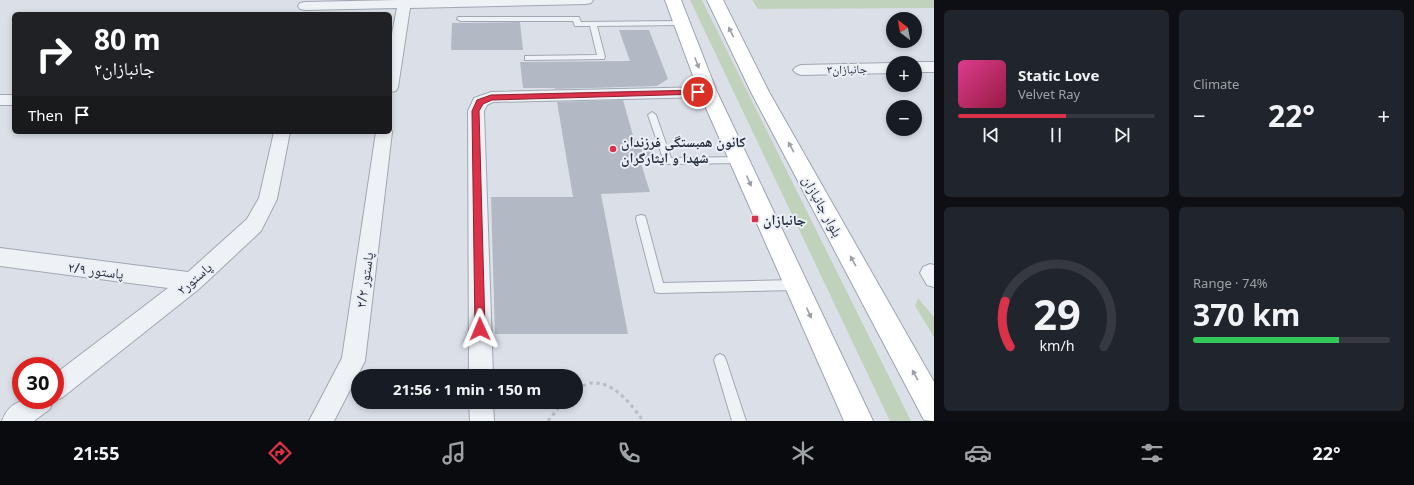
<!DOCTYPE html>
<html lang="en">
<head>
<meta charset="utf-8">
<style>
  body { margin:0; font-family:"Noto Sans","Noto Naskh Arabic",sans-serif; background:#20242c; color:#f1f3f6; height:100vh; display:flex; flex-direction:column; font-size:15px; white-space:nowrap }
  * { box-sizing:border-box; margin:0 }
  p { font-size:13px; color:#9ea1a6 }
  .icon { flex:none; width:22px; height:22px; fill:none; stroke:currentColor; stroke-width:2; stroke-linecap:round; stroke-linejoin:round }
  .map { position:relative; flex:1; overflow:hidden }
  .panel { display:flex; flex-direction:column; gap:10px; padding:10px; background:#0d0f14; width:480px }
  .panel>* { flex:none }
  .guide { position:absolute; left:12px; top:12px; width:380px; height:122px; border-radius:6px; box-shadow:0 2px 6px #0003; background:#202124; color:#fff; overflow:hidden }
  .needle { width:26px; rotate:329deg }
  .buttons { position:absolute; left:886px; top:12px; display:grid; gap:8px }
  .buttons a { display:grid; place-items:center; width:36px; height:36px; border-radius:50%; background:#171b24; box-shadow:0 2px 6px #0003; font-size:20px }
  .speed { position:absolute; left:12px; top:357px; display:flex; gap:8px; font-size:20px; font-weight:700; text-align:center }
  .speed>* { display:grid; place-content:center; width:52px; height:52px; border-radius:50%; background:#171b24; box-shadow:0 2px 6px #0003; line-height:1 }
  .speed .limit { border:6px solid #d22; background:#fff; color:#111 }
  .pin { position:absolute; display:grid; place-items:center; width:34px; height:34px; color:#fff; margin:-17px; border:2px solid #fff; border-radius:50%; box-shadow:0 1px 4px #0007 }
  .me { position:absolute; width:44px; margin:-22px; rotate:359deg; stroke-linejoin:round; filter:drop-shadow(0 0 3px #0008) }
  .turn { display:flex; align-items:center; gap:14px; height:84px; padding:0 16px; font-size:18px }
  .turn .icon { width:52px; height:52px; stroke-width:2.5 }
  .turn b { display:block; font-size:28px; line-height:34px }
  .then { display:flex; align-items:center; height:38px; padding:0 16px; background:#0003; gap:8px; font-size:15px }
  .big { font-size:30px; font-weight:700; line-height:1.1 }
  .panel .card { flex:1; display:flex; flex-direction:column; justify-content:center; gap:6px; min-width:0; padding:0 14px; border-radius:6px; background:#20242c }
  .panel .dial { align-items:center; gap:0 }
  .dial svg { height:104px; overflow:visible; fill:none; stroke:#363941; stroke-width:7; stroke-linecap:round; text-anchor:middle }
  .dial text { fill:#f1f3f6; stroke:none }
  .song { display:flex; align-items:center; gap:12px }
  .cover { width:48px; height:48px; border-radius:6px; background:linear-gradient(135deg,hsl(330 70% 55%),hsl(340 70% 35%)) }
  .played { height:4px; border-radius:2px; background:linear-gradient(90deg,#db3249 55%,#363941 55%) }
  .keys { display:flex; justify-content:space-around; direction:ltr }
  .heat { display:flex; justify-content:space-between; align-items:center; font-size:22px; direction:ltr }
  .charge { height:6px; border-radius:3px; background:linear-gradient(90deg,#34c759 74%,#363941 0) }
  .panel .tiles { flex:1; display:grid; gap:10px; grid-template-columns:repeat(2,1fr) }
  .trip { position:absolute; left:351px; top:369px; width:232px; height:40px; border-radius:20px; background:#171b24; box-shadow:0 2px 6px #0003; font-weight:700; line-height:40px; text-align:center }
  .tabs { display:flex; height:64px; justify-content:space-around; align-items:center; background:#090b0e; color:#9ea1a6 }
  .tabs .icon { width:28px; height:28px }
  .tabs .selected { color:#db3249 }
  .tabs b { font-size:18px; color:#f1f3f6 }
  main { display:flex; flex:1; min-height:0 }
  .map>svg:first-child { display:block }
  .green { fill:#c1d2bc }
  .building { fill:#b2b9c5 }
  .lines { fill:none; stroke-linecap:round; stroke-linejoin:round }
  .service-casing { stroke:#a0a7b2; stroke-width:2 }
  .minor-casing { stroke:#a0a7b2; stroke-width:2 }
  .primary-casing { stroke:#9aa4b4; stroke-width:2 }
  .path { stroke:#b9bec6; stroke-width:3; stroke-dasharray:3.5 3.5; stroke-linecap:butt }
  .service { fill:#eef1f6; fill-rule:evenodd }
  .minor { fill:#eef1f6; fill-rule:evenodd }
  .primary { fill:#fff; fill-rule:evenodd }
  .oneway { fill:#9ca0a9 }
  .route { fill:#db3249; stroke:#8e202f }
  .poi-dot { fill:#db3249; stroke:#ebeff5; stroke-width:1.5 }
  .labels { text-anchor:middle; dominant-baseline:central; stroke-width:4; stroke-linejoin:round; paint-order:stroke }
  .far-street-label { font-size:12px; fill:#242d3f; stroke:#ebeff5 }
  .poi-label { font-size:14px; font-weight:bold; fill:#242d3f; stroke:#ebeff5; text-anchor:start }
  .street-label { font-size:14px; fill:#242d3f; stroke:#ebeff5 }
</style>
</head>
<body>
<main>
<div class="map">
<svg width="934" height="421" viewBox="0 0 934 421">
  <rect width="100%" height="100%" fill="#dbe0e8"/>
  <g class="green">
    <path d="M 690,0 L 702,0 L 911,421 L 890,421 Z"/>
    <path d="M 752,0 L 934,0 L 934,8 L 758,9 Z"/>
    <path d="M 918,298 L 934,317 L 934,337 L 915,306 Z"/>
  </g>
  <g class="building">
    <path d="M 520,22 L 523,50 L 451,50 L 452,23 Z"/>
    <path d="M 619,30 L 649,30 L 668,79 L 657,86 L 555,89 L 555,88 L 523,88 L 520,62 L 630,61 Z"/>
    <path d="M 623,100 L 634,139 L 648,138 L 655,160 L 640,160 L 650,192 L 601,194 L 628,334 L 495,334 L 491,197 L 573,197 L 557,102 Z"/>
  </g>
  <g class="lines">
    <defs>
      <g id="service">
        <path d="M 458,17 L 579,17 L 581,22 L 682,21 L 686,23 L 682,25 L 597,26 L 605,57 L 604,59 L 528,60 L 525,60 L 525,56 L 597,55 L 590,26 L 575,26 L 573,21 L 461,21 L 457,19 Z"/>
        <path d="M 652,112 L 656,115 L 671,158 L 740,157 L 745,160 L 740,163 L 665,164 L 648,115 Z"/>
        <path d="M 641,215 L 645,216 L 646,219 L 663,283 L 796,280 L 800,281 L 802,285 L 800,289 L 796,290 L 659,293 L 655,292 L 636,219 L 637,216 Z"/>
        <path d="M 720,354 L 724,356 L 726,360 L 746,421 L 732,421 L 714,360 L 716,356 Z"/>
      </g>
      <g id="minor">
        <path d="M 398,0 L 593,0 L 591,3 L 586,4 L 410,8 L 398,87 L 396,91 L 390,92 L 390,44 L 397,8 L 305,10 L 300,9 L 298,6 L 300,3 L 305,2 Z"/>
        <path d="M 915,62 L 934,62 L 934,72 L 915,72 L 915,63 L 912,63 Z"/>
        <path d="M 893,63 L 893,73 L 801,75 L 796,73 L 793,70 L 796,67 L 801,65 Z"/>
        <path d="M 708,87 L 714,88 L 716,92 L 714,96 L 708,97 L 493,102 L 487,105 L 484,111 L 493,376 L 469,376 L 468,111 L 474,98 L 491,92 Z"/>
        <rect x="0" y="95" width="14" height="10"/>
        <path d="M 390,128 L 392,132 L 365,361 L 334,421 L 309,421 L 342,358 L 376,132 L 390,132 Z"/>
        <path d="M 274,132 L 290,132 L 277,199 L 261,231 L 199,289 L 63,397 L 55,401 L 53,400 L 50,409 L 34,421 L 2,421 C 12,395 32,400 55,400 L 55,374 L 168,288 L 0,266 L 0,248 L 188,272 L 247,219 L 259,198 Z"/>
        <path d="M 930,264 L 934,265 L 934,287 L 927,285 L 920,273 L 923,267 Z"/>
        <path d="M 469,402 L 493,402 L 494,421 L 470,421 Z"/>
      </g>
      <g id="primary">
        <path d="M 665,0 L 681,0 L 717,92 L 873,421 L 844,421 L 699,92 Z"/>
        <path d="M 707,0 L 723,0 L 769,92 L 934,382 L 934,421 L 924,420 L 751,92 Z"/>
      </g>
    </defs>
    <use href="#service" class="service-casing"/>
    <use href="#minor" class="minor-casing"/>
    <use href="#primary" class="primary-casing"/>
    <g class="path">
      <path d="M 576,388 C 581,387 586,384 591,383 C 614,381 632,405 643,421"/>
      <path d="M 548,421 L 563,402"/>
    </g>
    <use href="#service" class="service"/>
    <use href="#minor" class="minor"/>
    <use href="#primary" class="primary"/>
  </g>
  <defs><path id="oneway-solid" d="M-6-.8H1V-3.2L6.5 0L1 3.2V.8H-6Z"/></defs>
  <g class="oneway">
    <use href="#oneway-solid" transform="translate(731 32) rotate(-116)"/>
    <use href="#oneway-solid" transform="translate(697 63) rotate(69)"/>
    <use href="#oneway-solid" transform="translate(791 147) rotate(-119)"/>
    <use href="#oneway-solid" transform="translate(749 181) rotate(66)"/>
    <use href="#oneway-solid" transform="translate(853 261) rotate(-119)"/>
    <use href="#oneway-solid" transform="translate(809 313) rotate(66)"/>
    <use href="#oneway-solid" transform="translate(915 375) rotate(-119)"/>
  </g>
  <path class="route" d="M 698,90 L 701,91 L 701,94 L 492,100 L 483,104 L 479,111 L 485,329 L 484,333 L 480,334 L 476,333 L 475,329 L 472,111 L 477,100 L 491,95 Z"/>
  <g class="poi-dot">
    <circle cx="613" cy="149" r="4"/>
    <rect x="751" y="215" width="8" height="8" rx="2"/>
  </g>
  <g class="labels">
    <g class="far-street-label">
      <text transform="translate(847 69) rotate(-1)">جانبازان۳</text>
    </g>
    <g class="poi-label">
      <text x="621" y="141">کانون همبستگی فرزندان<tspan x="621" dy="16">شهدا و ایثارگران</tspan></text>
      <text x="763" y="219">جانبازان</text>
    </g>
    <g class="street-label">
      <text transform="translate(823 206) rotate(61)">بلوار جانبازان</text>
      <text transform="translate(96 270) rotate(7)">پاستور ۲/۹</text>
      <text transform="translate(194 278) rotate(-41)">پاستور۲</text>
      <text transform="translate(364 280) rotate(-82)">پاستور ۲/۲</text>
    </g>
  </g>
</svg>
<div class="buttons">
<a><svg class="needle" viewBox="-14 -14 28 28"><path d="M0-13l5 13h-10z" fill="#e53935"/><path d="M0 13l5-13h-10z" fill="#9ea1a6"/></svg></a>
<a>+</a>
<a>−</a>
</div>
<div class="speed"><div class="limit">30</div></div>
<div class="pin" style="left:698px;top:92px;background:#d93025"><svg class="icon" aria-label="arrive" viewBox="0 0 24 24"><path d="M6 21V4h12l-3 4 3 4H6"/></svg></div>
<svg class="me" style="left:480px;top:329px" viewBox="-20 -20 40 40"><path d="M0-17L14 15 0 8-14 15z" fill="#db3249" stroke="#fff" stroke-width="4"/></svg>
<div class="trip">21:56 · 1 min · 150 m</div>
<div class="guide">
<div class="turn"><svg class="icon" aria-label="right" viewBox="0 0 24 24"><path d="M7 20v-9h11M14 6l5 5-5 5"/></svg><div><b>80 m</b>جانبازان۲</div></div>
<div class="then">Then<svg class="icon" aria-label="arrive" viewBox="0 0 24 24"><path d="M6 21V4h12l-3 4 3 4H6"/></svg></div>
</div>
</div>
<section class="panel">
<div class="tiles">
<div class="card">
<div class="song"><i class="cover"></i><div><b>Static Love</b><p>Velvet Ray</p></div></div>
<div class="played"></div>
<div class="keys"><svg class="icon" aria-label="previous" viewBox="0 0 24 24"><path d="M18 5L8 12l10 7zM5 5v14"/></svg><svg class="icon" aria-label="pause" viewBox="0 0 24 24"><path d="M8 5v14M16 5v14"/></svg><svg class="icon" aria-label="next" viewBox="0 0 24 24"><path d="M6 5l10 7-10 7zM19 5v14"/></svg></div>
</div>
<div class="card"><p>Climate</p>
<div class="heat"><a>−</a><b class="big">22°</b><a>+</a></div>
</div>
<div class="card dial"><svg viewBox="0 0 100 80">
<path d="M14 69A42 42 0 1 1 86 69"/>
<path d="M14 69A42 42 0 0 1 10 34" stroke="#db3249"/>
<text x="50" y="56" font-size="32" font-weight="700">29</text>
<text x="50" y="72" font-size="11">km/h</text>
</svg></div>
<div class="card"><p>Range · 74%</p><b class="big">370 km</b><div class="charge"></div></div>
</div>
</section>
</main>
<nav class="tabs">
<b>21:55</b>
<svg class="icon selected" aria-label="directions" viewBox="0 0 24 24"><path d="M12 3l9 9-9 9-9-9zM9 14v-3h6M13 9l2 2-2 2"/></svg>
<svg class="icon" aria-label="music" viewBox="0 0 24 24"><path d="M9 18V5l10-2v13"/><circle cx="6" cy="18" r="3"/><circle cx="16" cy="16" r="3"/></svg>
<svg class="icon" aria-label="phone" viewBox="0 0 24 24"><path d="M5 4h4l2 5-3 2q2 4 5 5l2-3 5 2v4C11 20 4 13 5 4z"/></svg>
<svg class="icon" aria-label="climate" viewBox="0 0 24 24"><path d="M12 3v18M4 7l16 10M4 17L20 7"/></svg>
<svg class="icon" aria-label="car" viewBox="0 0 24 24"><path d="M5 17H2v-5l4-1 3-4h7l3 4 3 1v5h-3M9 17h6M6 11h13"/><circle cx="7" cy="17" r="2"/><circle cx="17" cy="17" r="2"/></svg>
<svg class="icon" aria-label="filters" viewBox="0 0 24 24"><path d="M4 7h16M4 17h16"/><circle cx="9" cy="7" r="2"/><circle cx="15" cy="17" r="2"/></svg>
<b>22°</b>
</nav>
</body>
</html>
